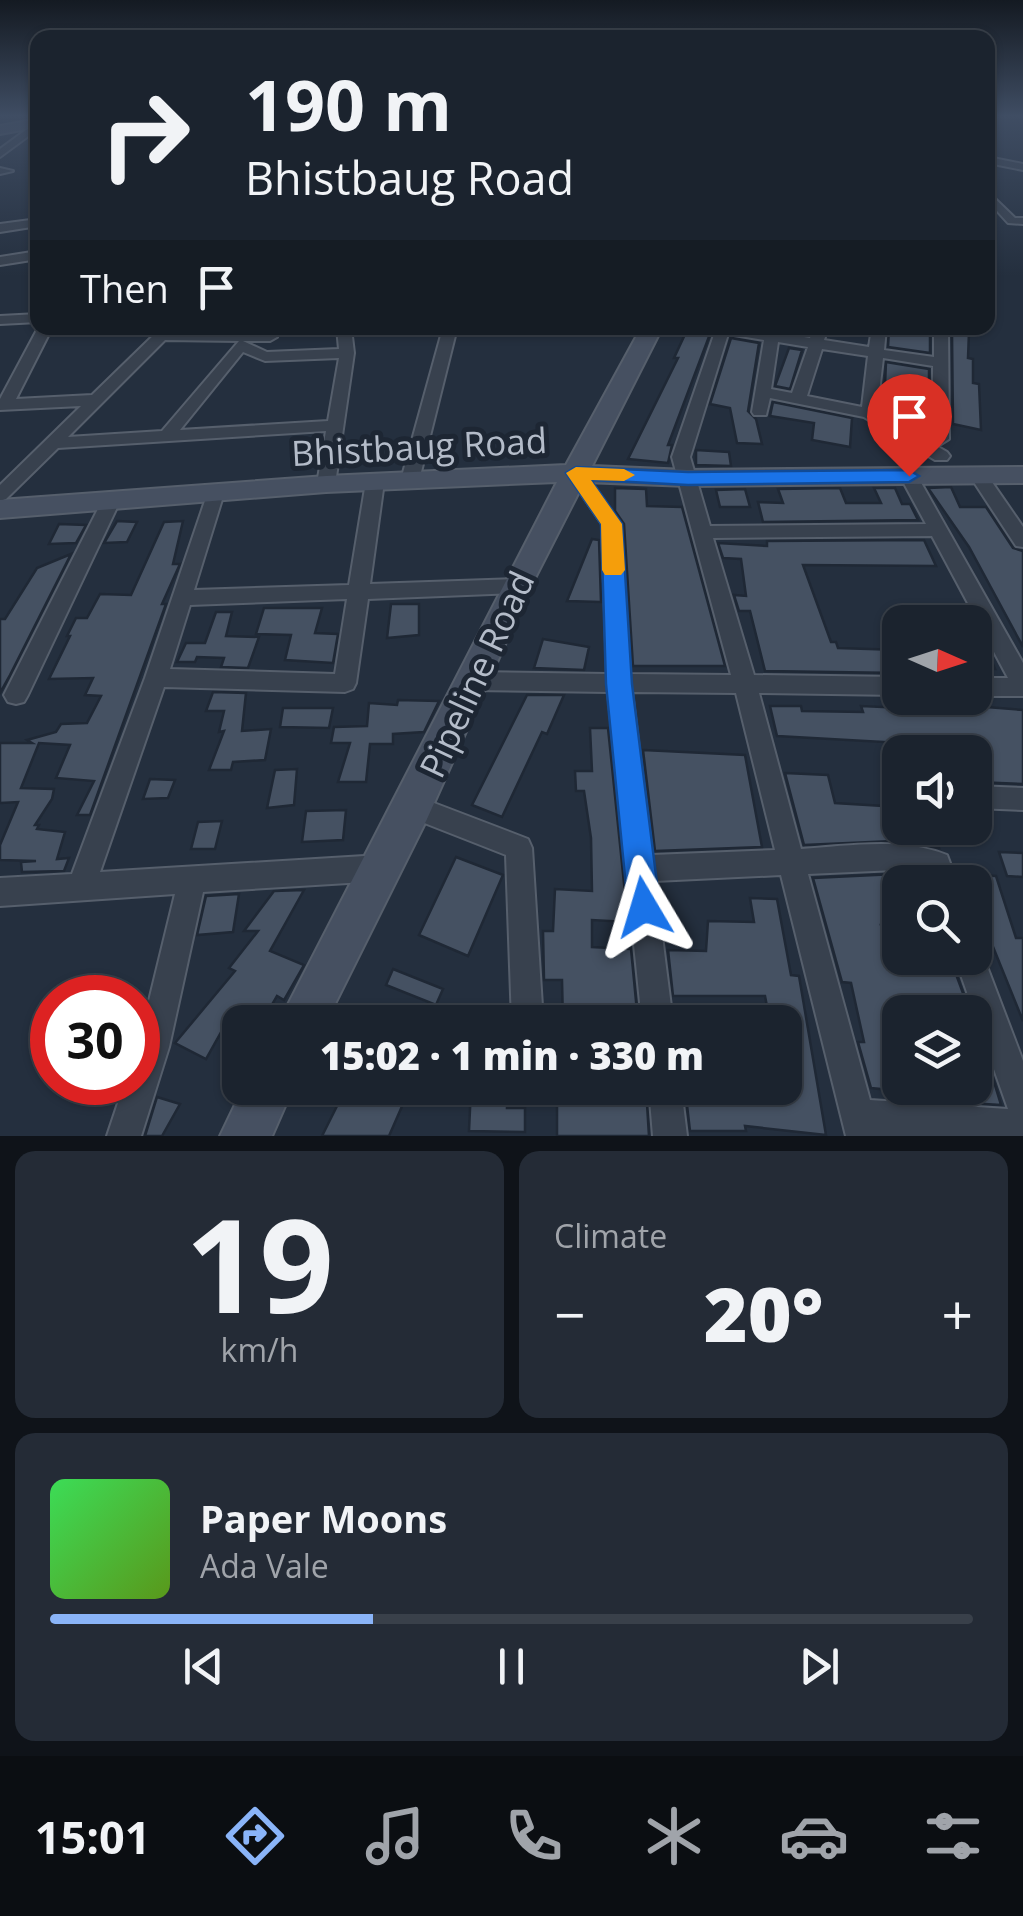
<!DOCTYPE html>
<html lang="en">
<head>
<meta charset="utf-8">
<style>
  body { margin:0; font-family:"Open Sans",sans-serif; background:#242b36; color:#f1f3f6; height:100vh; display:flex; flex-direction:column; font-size:38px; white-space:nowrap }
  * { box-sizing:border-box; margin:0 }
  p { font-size:32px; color:#a0a4aa }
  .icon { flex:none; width:55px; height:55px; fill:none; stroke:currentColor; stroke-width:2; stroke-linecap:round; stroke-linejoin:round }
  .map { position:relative; height:1136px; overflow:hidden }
  .details { display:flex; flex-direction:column; gap:15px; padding:15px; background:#0f1319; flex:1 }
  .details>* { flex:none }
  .banner { position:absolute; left:30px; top:30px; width:965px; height:305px; border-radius:20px; box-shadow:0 2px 8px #0004,0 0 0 2px #39404a; background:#1b232e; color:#f1f3f6; overflow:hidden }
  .needle { width:65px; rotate:93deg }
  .buttons { position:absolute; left:882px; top:605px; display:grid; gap:20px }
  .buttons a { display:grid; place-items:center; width:110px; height:110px; border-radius:20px; background:#1b232e; box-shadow:0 2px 8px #0004,0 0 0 2px #39404a; font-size:50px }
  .speed { position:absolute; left:30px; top:975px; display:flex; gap:20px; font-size:50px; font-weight:700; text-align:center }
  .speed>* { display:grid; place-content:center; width:130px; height:130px; border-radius:50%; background:#1b232e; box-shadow:0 2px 8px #0004,0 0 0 2px #39404a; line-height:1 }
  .speed .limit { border:15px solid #d22; background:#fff; color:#111 }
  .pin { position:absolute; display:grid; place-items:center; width:85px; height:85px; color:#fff; margin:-102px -42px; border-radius:50% 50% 50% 0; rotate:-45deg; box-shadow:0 0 10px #0007 }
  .pin .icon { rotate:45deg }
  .me { position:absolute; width:110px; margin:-55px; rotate:353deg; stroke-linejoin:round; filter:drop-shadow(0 0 8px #0008) }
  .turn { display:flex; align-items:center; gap:35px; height:210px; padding:0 50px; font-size:45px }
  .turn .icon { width:130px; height:130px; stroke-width:2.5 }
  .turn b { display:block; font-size:70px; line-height:85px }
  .then { display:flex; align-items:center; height:95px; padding:0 50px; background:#0003; gap:20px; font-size:38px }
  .big { font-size:75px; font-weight:800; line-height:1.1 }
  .details .tile { flex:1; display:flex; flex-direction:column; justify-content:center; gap:15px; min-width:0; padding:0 35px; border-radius:20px; background:#242b36 }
  .details .dial { align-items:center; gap:0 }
  .dial b { font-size:130px; line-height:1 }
  .song { display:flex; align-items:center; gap:30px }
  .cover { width:120px; height:120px; border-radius:15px; background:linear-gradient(135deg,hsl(130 70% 55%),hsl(90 70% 35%)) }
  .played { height:10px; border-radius:5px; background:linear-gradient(90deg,#8ab4f8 35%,#39404a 35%) }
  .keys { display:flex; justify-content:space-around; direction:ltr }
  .heat { display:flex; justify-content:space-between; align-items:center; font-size:55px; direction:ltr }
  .details .tiles { flex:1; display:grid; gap:15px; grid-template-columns:1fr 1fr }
  .tile:last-child { grid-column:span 2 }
  .trip { position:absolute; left:222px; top:1005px; width:580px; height:100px; border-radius:20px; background:#1b232e; box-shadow:0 2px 8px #0004,0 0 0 2px #39404a; font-weight:800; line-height:100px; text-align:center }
  .menu { display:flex; height:160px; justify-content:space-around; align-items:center; background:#0b0e12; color:#a0a4aa }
  .menu .icon { width:70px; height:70px }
  .menu .on { color:#8ab4f8 }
  .menu b { font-size:45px; color:#f1f3f6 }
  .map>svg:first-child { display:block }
  .building { fill:#455162; stroke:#1f2835; stroke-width:2.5 }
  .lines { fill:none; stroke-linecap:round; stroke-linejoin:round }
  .street-casing { stroke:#565f6c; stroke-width:4 }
  .secondary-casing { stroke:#565f6c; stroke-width:4 }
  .street { fill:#38414e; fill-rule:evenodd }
  .secondary { fill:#465061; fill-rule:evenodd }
  .route { fill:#1a73e8; stroke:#114b97; stroke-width:2.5 }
  .slow { fill:#f59e0b }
  .labels { text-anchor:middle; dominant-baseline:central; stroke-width:10; stroke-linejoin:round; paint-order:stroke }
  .street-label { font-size:35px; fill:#b4bcc9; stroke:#1d2633 }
</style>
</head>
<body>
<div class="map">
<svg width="1023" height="1136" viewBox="0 0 1023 1136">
  <rect width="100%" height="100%" fill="#242f3e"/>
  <g class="building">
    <path d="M 889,328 L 930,331 L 930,353 L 888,347 Z"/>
    <path d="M 956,329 L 969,332 L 968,358 L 973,359 L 973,383 L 979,384 L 981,430 L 953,424 L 952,334 Z"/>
    <path d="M 687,330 L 710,334 L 668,445 L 672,445 L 668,463 L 628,459 L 678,358 L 674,358 Z"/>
    <path d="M 731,338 L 759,343 L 748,411 L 756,419 L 762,444 L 737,443 L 730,408 L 710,404 Z"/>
    <path d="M 789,348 L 802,350 L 790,389 L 775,386 Z"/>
    <path d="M 886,362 L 929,369 L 929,390 L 922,414 L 884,407 Z"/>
    <path d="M 773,402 L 852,418 L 850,447 L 812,440 L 814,423 L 770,416 Z"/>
    <path d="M 696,450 L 729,452 L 731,466 L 696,465 Z"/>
    <path d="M 951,487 L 960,507 L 986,507 L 1013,548 L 1023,551 L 1023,647 L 969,547 L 928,488 Z"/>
    <path d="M 615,488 L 646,489 L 647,506 L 682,507 L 725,666 L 633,666 L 624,524 L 615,511 Z"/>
    <path d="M 840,488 L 846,503 L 881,503 L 874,488 L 895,488 L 902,504 L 910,504 L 918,520 L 763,522 L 758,502 L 783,503 L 778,489 Z"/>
    <path d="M 745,489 L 750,507 L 720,507 L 716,490 Z"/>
    <path d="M 117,521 L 137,522 L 127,542 L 104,543 Z"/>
    <path d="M 183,521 L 173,564 L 180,564 L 162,604 L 166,604 L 90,815 L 77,815 L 94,781 L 56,778 L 70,745 L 39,743 L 21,788 L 54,789 L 52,799 L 35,825 L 39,825 L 37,829 L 65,832 L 57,859 L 69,858 L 64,871 L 22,872 L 21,862 L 36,861 L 0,860 L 0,845 L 18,802 L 0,803 L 0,743 L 32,743 L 27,740 L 56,732 L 61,724 L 87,723 L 101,696 L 85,695 L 93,678 L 49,679 L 70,636 L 67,636 L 76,618 L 87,618 L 100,594 L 131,595 L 164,522 Z"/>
    <path d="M 59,524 L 86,525 L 76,543 L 49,544 Z"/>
    <path d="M 592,539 L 599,540 L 601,602 L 567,601 Z"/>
    <path d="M 924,540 L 936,566 L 803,565 L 831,642 L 836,642 L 838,648 L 900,650 L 900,673 L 765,671 L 750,611 L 739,611 L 734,595 L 746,596 L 741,559 L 723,558 L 718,543 L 767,546 L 767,541 Z"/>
    <path d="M 71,554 L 10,675 L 0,693 L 0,619 L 5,619 L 37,568 Z"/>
    <path d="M 391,604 L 419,604 L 419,635 L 387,638 Z"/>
    <path d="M 264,608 L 322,608 L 315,633 L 338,634 L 333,663 L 285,660 L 291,635 L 256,634 Z"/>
    <path d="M 216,612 L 232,612 L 226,636 L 259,637 L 248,668 L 221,667 L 224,658 L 197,657 L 195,662 L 177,662 L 186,643 L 205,643 Z"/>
    <path d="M 975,624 L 978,630 L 995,669 L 975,668 Z"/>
    <path d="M 543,639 L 589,647 L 584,670 L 534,668 Z"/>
    <path d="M 213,692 L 246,693 L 242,731 L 271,729 L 265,760 L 233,762 L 231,770 L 209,770 L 224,731 L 219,732 L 224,711 L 206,711 Z"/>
    <path d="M 527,695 L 564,695 L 547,734 L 542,732 L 502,817 L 472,805 Z"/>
    <path d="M 398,700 L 439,701 L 424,732 L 393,734 L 393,744 L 370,744 L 366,782 L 338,782 L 350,743 L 331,743 L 334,727 L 367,726 L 369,703 L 397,705 Z"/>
    <path d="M 923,702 L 1023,710 L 1023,784 L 975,782 L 975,742 L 916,736 L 919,744 L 777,736 L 770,706 L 801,706 L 802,711 L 863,712 L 861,706 L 925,709 Z"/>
    <path d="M 283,708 L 333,708 L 329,728 L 280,727 Z"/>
    <path d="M 590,728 L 608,728 L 628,922 L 592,920 L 592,947 L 631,949 L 638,1022 L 563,1022 L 562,980 L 544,980 L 543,931 L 553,931 L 555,889 L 592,891 L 591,838 L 584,791 L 576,791 L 575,771 L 592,771 Z"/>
    <path d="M 643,750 L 745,755 L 762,847 L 655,851 Z"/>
    <path d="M 297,769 L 294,805 L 267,808 L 275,770 Z"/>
    <path d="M 785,773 L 828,775 L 835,803 L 900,807 L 900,828 L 931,828 L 939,848 L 893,841 L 804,845 Z"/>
    <path d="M 150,779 L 175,780 L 168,798 L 143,799 Z"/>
    <path d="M 346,810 L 343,840 L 302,842 L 306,811 Z"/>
    <path d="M 222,821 L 215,849 L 191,849 L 198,822 Z"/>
    <path d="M 999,852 L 1023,853 L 1023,877 L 1007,876 Z"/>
    <path d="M 456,857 L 503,875 L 468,956 L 419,935 Z"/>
    <path d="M 896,874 L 921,878 L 923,882 L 900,882 L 900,926 L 881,925 L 888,956 L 950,958 L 970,1012 L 905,1008 L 906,1012 L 900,1012 L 900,1091 L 871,1088 L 858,1042 L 864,1042 L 851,983 L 842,982 L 813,878 Z"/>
    <path d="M 975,875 L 996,876 L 1016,938 L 1023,938 L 1023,1021 L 987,932 L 975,931 Z"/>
    <path d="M 304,890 L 270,951 L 304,965 L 284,1000 L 277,996 L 262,1022 L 236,1022 L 229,1018 L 206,1059 L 175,1043 L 235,971 L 229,968 L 258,931 L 244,931 L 274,891 Z"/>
    <path d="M 239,894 L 233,932 L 197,935 L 206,896 Z"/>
    <path d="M 750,898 L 777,899 L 791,975 L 799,976 L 826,1135 L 745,1126 L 746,1131 L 690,1131 L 685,1088 L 785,1088 L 785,1022 L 770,1022 L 765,996 L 673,996 L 668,950 L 706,951 L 708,921 L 754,922 Z"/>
    <path d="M 393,969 L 443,989 L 436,1005 L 386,985 Z"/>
    <path d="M 975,1031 L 991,1072 L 1001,1105 L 952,1102 L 949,1088 L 975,1088 Z"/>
    <path d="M 346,1088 L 410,1088 L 389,1136 L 322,1136 Z"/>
    <path d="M 471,1088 L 508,1088 L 507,1108 L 525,1108 L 525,1132 L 469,1131 Z"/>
    <path d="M 557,1088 L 646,1088 L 649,1136 L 557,1136 Z"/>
    <path d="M 157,1097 L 180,1104 L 162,1136 L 145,1136 Z"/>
  </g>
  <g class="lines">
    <defs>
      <g id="street">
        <path d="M 38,121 L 38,129 L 0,157 L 0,149 Z"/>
        <path d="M 988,157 L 1023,164 L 1023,170 L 988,163 Z"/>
        <path d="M 0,168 L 13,171 L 0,174 Z"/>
        <path d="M 988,192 L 1015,218 L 1023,218 L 1023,224 L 1008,223 L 988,201 Z"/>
        <path d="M 38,219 L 38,226 L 0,232 L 0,224 Z"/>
        <path d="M 38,251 L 38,259 L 0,265 L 0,257 Z"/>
        <path d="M 38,314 L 38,322 L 0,324 L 0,316 Z"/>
        <path d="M 38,328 L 52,328 L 16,399 L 92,395 L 161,328 L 176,328 L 173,332 L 275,334 L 277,337 L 270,341 L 243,341 L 267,352 L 339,349 L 337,328 L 351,328 L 354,353 L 335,484 L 326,490 L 317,484 L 326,431 L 58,448 L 6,499 L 0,501 L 0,485 L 81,406 L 0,410 L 0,399 ZM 165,340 L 239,341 L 162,431 L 68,437 ZM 243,352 L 265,361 L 339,358 L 328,421 L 180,430 Z"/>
        <path d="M 443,328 L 457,328 L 419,480 L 410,486 L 401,480 Z"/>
        <path d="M 710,328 L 765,331 L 766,328 L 780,328 L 779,333 L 810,338 L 814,328 L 828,328 L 824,340 L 869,347 L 872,328 L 886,328 L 884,350 L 934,357 L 934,328 L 948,328 L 949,439 L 941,444 L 935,443 L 933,430 L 898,424 L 947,452 L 950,456 L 947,460 L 935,460 L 864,417 L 770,398 L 766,415 L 754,415 L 752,412 L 764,340 L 728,334 L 690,457 L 710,526 L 926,524 L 900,476 L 909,471 L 915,472 L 1023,663 L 1023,696 L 975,696 L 975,678 L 1008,678 L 932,536 L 713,538 L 754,675 L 900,677 L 900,695 L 759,693 L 801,849 C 848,846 902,837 947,855 L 957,882 L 929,882 L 927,875 L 896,870 L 808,874 L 870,1100 L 1008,1109 L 955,958 L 975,958 L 975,945 L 980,948 L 1023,1061 L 1023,1136 L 846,1136 L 781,875 L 655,881 L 673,1022 L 642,1022 L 608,692 L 471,690 L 463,687 L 460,681 L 463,675 L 471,672 L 607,674 L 602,524 L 567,473 L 576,468 L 582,469 L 620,524 L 630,674 L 731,675 L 672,457 L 715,332 ZM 778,342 L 808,347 L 792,393 L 771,389 ZM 822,349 L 868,356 L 862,407 L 807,396 ZM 883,358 L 933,366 L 933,420 L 877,410 ZM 632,692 L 736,693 L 775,850 L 652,855 Z"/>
        <path d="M 979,471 L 985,472 L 1023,527 L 1023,547 L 1016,546 L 970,476 Z"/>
        <path d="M 375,476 L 384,482 L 370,584 L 516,579 L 526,586 L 516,593 L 368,599 L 356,683 L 353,689 L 345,692 L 164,687 L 100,872 L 381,855 L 391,859 L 395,868 L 391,877 L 381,881 L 203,892 L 169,1047 L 141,1136 L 107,1136 L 125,1082 L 138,1082 L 138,1046 L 175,894 L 0,906 L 0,878 L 72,874 L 145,678 L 209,489 L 221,489 L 224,493 L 194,590 L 349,585 L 366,482 ZM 347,599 L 335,674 L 170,669 L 190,605 Z"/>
        <path d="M 111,495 L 120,501 L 28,695 L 24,702 L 16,704 L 8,702 L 4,695 L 102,501 Z"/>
        <path d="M 975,786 L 1023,788 L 1023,810 L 975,808 Z"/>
        <path d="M 413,795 L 528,839 L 532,848 L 543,1022 L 512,1022 L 506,855 L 404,815 L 400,807 L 404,799 Z"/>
        <path d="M 649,1088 L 681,1088 L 687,1136 L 653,1136 Z"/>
      </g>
      <g id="secondary">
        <path d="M 38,119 L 38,127 L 0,134 L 0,126 Z"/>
        <path d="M 641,328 L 662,328 L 592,466 L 688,470 L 1023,467 L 1023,483 L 688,486 L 584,482 L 531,586 L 427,819 L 326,1022 L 279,1022 L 557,482 L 326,492 L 0,518 L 0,500 L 326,476 L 566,465 Z"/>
        <path d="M 243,1088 L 293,1088 L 272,1136 L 220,1136 Z"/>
      </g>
    </defs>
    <use href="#street" class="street-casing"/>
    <use href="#secondary" class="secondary-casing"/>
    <use href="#street" class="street"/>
    <use href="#secondary" class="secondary"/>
  </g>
  <linearGradient id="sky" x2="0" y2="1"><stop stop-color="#141a22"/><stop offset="0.42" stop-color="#3f4d63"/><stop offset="1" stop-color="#3f4d63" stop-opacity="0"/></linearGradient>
  <rect width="1023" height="276" fill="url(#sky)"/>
  <path class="route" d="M 576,467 L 688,472 L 909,470 L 919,476 L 909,482 L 688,485 L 591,480 L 622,524 L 632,684 L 660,907 L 656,918 L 644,923 L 633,918 L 628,907 L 606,684 L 601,524 L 566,473 Z"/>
  <path class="slow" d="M 576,467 L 624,469 L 635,475 L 624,481 L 591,480 L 622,524 L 625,570 L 621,575 L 605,575 L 602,570 L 601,524 L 566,473 Z"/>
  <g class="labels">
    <g class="street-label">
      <text transform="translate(419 446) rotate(-3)">Bhistbaug Road</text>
      <text transform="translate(476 674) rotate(-65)">Pipeline Road</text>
    </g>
  </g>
</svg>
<div class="buttons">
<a><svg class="needle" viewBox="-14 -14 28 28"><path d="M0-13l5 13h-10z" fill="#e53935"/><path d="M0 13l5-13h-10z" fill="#a0a4aa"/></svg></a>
<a><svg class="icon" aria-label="sound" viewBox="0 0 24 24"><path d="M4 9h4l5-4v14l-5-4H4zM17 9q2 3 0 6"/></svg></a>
<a><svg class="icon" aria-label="search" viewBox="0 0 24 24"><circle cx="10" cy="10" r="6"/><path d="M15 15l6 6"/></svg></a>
<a><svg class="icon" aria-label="layers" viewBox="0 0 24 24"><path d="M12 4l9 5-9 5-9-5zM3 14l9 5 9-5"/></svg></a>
</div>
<div class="speed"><div class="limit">30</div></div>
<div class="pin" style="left:909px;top:476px;background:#d93025"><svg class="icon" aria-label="arrive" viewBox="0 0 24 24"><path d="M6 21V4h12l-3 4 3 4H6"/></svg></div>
<svg class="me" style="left:644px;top:907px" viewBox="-20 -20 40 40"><path d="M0-17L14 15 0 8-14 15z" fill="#1a73e8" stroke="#fff" stroke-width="4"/></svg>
<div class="trip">15:02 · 1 min · 330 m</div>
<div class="banner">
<div class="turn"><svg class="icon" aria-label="right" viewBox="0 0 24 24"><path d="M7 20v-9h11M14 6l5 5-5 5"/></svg><div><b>190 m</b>Bhistbaug Road</div></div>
<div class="then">Then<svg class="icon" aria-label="arrive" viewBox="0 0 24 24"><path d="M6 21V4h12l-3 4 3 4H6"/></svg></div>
</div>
</div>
<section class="details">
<div class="tiles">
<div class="tile dial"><b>19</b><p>km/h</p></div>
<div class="tile"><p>Climate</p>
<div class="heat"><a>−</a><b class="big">20°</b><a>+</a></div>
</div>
<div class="tile">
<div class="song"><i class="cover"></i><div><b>Paper Moons</b><p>Ada Vale</p></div></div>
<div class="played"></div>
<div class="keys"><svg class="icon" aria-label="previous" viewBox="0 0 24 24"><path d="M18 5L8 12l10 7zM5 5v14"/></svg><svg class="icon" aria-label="pause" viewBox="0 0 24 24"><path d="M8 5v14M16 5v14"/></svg><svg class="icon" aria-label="next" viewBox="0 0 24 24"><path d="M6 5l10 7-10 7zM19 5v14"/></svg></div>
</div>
</div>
</section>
<nav class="menu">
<b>15:01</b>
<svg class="icon on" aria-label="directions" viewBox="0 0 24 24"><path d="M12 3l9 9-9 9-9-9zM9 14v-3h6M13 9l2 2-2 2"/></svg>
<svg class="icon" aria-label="music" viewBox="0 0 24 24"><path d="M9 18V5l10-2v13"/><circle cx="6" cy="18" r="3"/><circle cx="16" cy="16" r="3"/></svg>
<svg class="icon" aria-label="phone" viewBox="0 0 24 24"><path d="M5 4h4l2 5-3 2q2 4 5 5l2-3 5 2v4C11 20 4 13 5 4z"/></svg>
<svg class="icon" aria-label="climate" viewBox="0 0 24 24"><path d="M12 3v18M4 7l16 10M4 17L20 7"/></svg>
<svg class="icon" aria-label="car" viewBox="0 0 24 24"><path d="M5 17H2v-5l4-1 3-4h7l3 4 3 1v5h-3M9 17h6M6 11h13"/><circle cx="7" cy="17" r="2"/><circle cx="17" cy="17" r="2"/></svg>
<svg class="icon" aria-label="filters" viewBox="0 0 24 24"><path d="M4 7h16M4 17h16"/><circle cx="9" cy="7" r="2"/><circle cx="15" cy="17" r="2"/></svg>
</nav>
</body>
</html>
